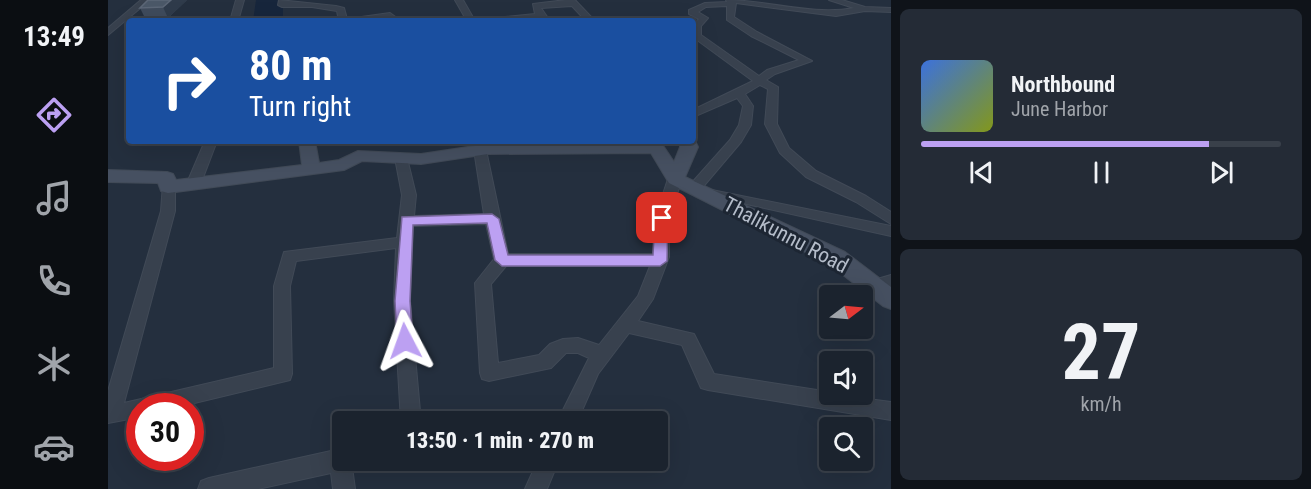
<!DOCTYPE html>
<html lang="en">
<head>
<meta charset="utf-8">
<style>
  body { margin:0; font-family:"Roboto Condensed",sans-serif; background:#242b36; color:#f1f3f6; height:100vh; display:flex; flex-direction:column; font-size:22px; white-space:nowrap }
  * { box-sizing:border-box; margin:0 }
  p { font-size:20px; color:#a0a4aa }
  .icon { flex:none; width:33px; height:33px; fill:none; stroke:currentColor; stroke-width:2; stroke-linecap:round; stroke-linejoin:round }
  .map { position:relative; flex:1; overflow:hidden }
  .sheet { display:flex; flex-direction:column; gap:9px; padding:9px; background:#0f1319; width:420px }
  .sheet>* { flex:none }
  .guide { position:absolute; left:18px; top:18px; width:570px; height:126px; border-radius:6px; box-shadow:0 6px 24px #0002,0 0 0 2px #39404a; background:#1a4fa0; color:#fff; overflow:hidden }
  .needle { width:39px; rotate:74deg }
  .fabs { position:absolute; left:711px; top:285px; display:grid; gap:12px }
  .fabs a { display:grid; place-items:center; width:54px; height:54px; border-radius:6px; background:#1b232e; box-shadow:0 6px 24px #0002,0 0 0 2px #39404a; font-size:30px }
  .speed { position:absolute; left:18px; top:393px; display:flex; gap:12px; font-size:30px; font-weight:700; text-align:center }
  .speed>* { display:grid; place-content:center; width:78px; height:78px; border-radius:50%; background:#1b232e; box-shadow:0 6px 24px #0002,0 0 0 2px #39404a; line-height:1 }
  .speed .limit { border:9px solid #d22; background:#fff; color:#111 }
  .pin { position:absolute; display:grid; place-items:center; width:51px; height:51px; color:#fff; margin:-26px; border-radius:12px; box-shadow:0 3px 9px #0006 }
  .me { position:absolute; width:66px; margin:-33px; rotate:356deg; stroke-linejoin:round; filter:drop-shadow(0 0 4px #0008) }
  .turn { display:flex; align-items:center; gap:21px; height:126px; padding:0 24px; font-size:27px }
  .turn .icon { width:78px; height:78px; stroke-width:2.5 }
  .turn b { display:block; font-size:42px; line-height:51px }
  .sheet .card { flex:1; display:flex; flex-direction:column; justify-content:center; gap:9px; min-width:0; padding:0 21px; border-radius:9px; background:#242b36 }
  .sheet .dial { align-items:center; gap:0 }
  .dial b { font-size:78px; line-height:1 }
  .song { display:flex; align-items:center; gap:18px }
  .cover { width:72px; height:72px; border-radius:9px; background:linear-gradient(135deg,hsl(220 70% 55%),hsl(70 70% 35%)) }
  .played { height:6px; border-radius:3px; background:linear-gradient(90deg,#bca0f2 80%,#39404a 80%) }
  .keys { display:flex; justify-content:space-around; direction:ltr }
  .trip { position:absolute; left:224px; top:411px; width:336px; height:60px; border-radius:6px; background:#1b232e; box-shadow:0 6px 24px #0002,0 0 0 2px #39404a; font-weight:800; line-height:60px; text-align:center }
  main { display:flex; flex:1; min-height:0 }
  .dock { display:flex; flex-direction:column; width:108px; justify-content:space-around; align-items:center; background:#0b0e12; color:#a0a4aa }
  .dock .icon { width:42px; height:42px }
  .dock .selected { color:#bca0f2 }
  .dock b { font-size:27px; color:#f1f3f6 }
  .map>svg:first-child { display:block }
  .water { fill:#17263c }
  .lines { fill:none; stroke-linecap:round; stroke-linejoin:round }
  .street-casing { stroke:#414a57; stroke-width:2 }
  .secondary-casing { stroke:#414a57; stroke-width:2 }
  .street { fill:#38414e; fill-rule:evenodd }
  .secondary { fill:#465061; fill-rule:evenodd }
  .wall { fill:#3f4b5c }
  .shaded-wall { fill:#2f3b4b }
  .building { fill:#4b5868; stroke:#5c6777; stroke-width:1.5 }
  .route { fill:#bca0f2; stroke:#7a689d; stroke-width:1.5 }
  .labels { text-anchor:middle; dominant-baseline:central; stroke-width:6; stroke-linejoin:round; paint-order:stroke }
  .street-label { font-size:21px; fill:#b4bcc9; stroke:#1d2633 }
</style>
</head>
<body>
<main>
<nav class="dock">
<b>13:49</b>
<svg class="icon selected" aria-label="directions" viewBox="0 0 24 24"><path d="M12 3l9 9-9 9-9-9zM9 14v-3h6M13 9l2 2-2 2"/></svg>
<svg class="icon" aria-label="music" viewBox="0 0 24 24"><path d="M9 18V5l10-2v13"/><circle cx="6" cy="18" r="3"/><circle cx="16" cy="16" r="3"/></svg>
<svg class="icon" aria-label="phone" viewBox="0 0 24 24"><path d="M5 4h4l2 5-3 2q2 4 5 5l2-3 5 2v4C11 20 4 13 5 4z"/></svg>
<svg class="icon" aria-label="climate" viewBox="0 0 24 24"><path d="M12 3v18M4 7l16 10M4 17L20 7"/></svg>
<svg class="icon" aria-label="car" viewBox="0 0 24 24"><path d="M5 17H2v-5l4-1 3-4h7l3 4 3 1v5h-3M9 17h6M6 11h13"/><circle cx="7" cy="17" r="2"/><circle cx="17" cy="17" r="2"/></svg>
</nav>
<div class="map">
<svg width="783" height="489" viewBox="0 0 783 489">
  <rect width="100%" height="100%" fill="#242f3e"/>
  <path class="water" d="M 148,0 L 175,0 L 175,21 L 145,21 Z"/>
  <g class="lines">
    <defs>
      <g id="street">
        <path d="M 33,0 L 42,0 L 0,35 L 0,28 Z"/>
        <path d="M 128,0 L 136,0 L 130,21 L 122,21 Z"/>
        <path d="M 171,0 L 228,6 L 236,8 L 239,19 L 282,13 L 293,21 L 280,19 L 231,21 L 229,11 L 204,7 L 174,7 L 170,5 Z"/>
        <path d="M 347,0 L 355,0 L 367,21 L 359,21 Z"/>
        <path d="M 458,0 L 467,0 L 487,21 L 478,21 L 464,6 L 433,8 L 442,21 L 430,19 L 383,21 L 387,18 L 427,14 L 425,4 Z"/>
        <path d="M 618,0 C 660,0 704,16 746,8 L 721,0 L 734,0 L 757,7 L 783,8 L 783,12 L 757,11 L 728,16 L 628,3 L 626,17 L 649,32 L 704,61 L 667,74 L 658,80 L 670,87 L 669,124 L 681,148 L 708,171 L 758,196 L 783,212 L 783,224 L 748,202 L 698,177 L 672,153 L 657,124 L 660,89 L 652,85 L 637,94 L 645,106 L 643,125 L 633,142 L 594,188 L 783,226 L 783,236 L 598,195 L 591,191 L 581,192 L 579,189 L 581,186 L 622,140 L 631,125 L 635,106 L 629,98 L 585,117 L 585,110 L 645,81 L 585,37 L 585,25 L 591,19 L 581,14 L 581,10 L 597,3 L 619,2 ZM 619,6 L 619,20 L 643,36 L 691,60 L 659,70 L 651,76 L 593,35 L 593,26 L 600,18 L 590,12 L 598,7 Z"/>
        <path d="M 97,141 L 109,141 L 93,183 L 91,186 L 81,186 L 79,183 Z"/>
        <path d="M 372,146 L 378,150 L 400,254 L 545,254 L 547,218 L 560,179 L 562,176 L 572,176 L 574,179 L 561,218 L 561,257 L 545,299 L 530,321 L 586,334 L 606,374 L 722,392 L 722,394 L 783,402 L 783,420 L 600,390 L 593,388 L 574,345 L 521,333 L 490,374 L 469,422 L 449,422 L 481,358 L 470,353 L 458,353 L 443,368 L 381,381 L 374,379 L 372,373 L 367,283 L 386,259 L 378,224 L 305,226 L 302,301 L 313,422 L 293,422 L 286,301 L 288,248 L 188,261 L 182,286 L 184,374 L 182,380 L 74,406 L 32,406 L 32,417 L 0,423 L 0,391 L 53,211 L 55,184 L 60,183 L 67,187 L 67,211 L 16,403 L 166,368 L 166,286 L 176,252 L 289,238 L 294,195 L 287,158 L 293,154 L 299,158 L 308,195 L 306,216 L 376,214 L 366,150 ZM 398,266 L 542,266 L 530,296 L 491,345 L 470,338 L 455,339 L 442,344 L 431,355 L 390,363 L 383,284 Z"/>
        <path d="M 783,275 L 783,287 L 765,292 L 759,290 L 757,286 L 759,282 Z"/>
        <path d="M 232,449 L 234,450 L 234,460 L 243,460 L 247,489 L 225,489 L 223,473 L 150,489 L 90,489 L 93,481 L 101,478 Z"/>
        <path d="M 430,460 L 451,460 L 439,489 L 417,489 Z"/>
      </g>
      <path id="secondary" d="M 585,137 L 590,147 L 577,177 L 737,252 L 783,287 L 783,309 L 775,306 L 721,264 L 561,183 L 543,153 L 380,154 L 313,164 L 254,161 L 236,170 L 60,193 L 53,191 L 50,183 L 0,182 L 0,170 L 59,172 L 65,174 L 68,180 L 194,165 L 191,141 L 207,141 L 211,163 L 231,160 L 250,151 L 313,154 L 380,144 L 548,143 L 554,144 L 566,162 L 572,147 L 572,141 L 585,141 Z"/>
    </defs>
    <use href="#street" class="street-casing"/>
    <use href="#secondary" class="secondary-casing"/>
    <use href="#street" class="street"/>
    <use href="#secondary" class="secondary"/>
  </g>
  <path class="wall" d="M 79,0 L 60,18 L 37,18 L 32,8 Z"/>
  <path class="shaded-wall" d="M 63,0 L 79,0 L 60,18 L 55,7 Z"/>
  <path class="building" d="M 40,0 L 63,0 L 55,7 L 32,8 Z"/>
  <path class="route" d="M 384,214 L 391,219 L 400,255 L 545,255 L 547,218 L 554,214 L 560,218 L 559,261 L 552,266 L 394,266 L 387,260 L 379,223 L 305,225 L 302,301 L 305,341 L 303,346 L 297,348 L 292,346 L 289,341 L 287,301 L 294,217 Z"/>
  <g class="labels">
    <g class="street-label">
      <text transform="translate(678 235) rotate(28)">Thalikunnu Road</text>
    </g>
  </g>
</svg>
<div class="fabs">
<a><svg class="needle" viewBox="-14 -14 28 28"><path d="M0-13l5 13h-10z" fill="#e53935"/><path d="M0 13l5-13h-10z" fill="#a0a4aa"/></svg></a>
<a><svg class="icon" aria-label="sound" viewBox="0 0 24 24"><path d="M4 9h4l5-4v14l-5-4H4zM17 9q2 3 0 6"/></svg></a>
<a><svg class="icon" aria-label="search" viewBox="0 0 24 24"><circle cx="10" cy="10" r="6"/><path d="M15 15l6 6"/></svg></a>
</div>
<div class="speed"><div class="limit">30</div></div>
<div class="pin" style="left:554px;top:218px;background:#d93025"><svg class="icon" aria-label="arrive" viewBox="0 0 24 24"><path d="M6 21V4h12l-3 4 3 4H6"/></svg></div>
<svg class="me" style="left:297px;top:341px" viewBox="-20 -20 40 40"><path d="M0-17L14 15 0 8-14 15z" fill="#bca0f2" stroke="#fff" stroke-width="4"/></svg>
<div class="trip">13:50 · 1 min · 270 m</div>
<div class="guide">
<div class="turn"><svg class="icon" aria-label="right" viewBox="0 0 24 24"><path d="M7 20v-9h11M14 6l5 5-5 5"/></svg><div><b>80 m</b>Turn right</div></div>
</div>
</div>
<section class="sheet">
<div class="card">
<div class="song"><i class="cover"></i><div><b>Northbound</b><p>June Harbor</p></div></div>
<div class="played"></div>
<div class="keys"><svg class="icon" aria-label="previous" viewBox="0 0 24 24"><path d="M18 5L8 12l10 7zM5 5v14"/></svg><svg class="icon" aria-label="pause" viewBox="0 0 24 24"><path d="M8 5v14M16 5v14"/></svg><svg class="icon" aria-label="next" viewBox="0 0 24 24"><path d="M6 5l10 7-10 7zM19 5v14"/></svg></div>
</div>
<div class="card dial"><b>27</b><p>km/h</p></div>
</section>
</main>
</body>
</html>
